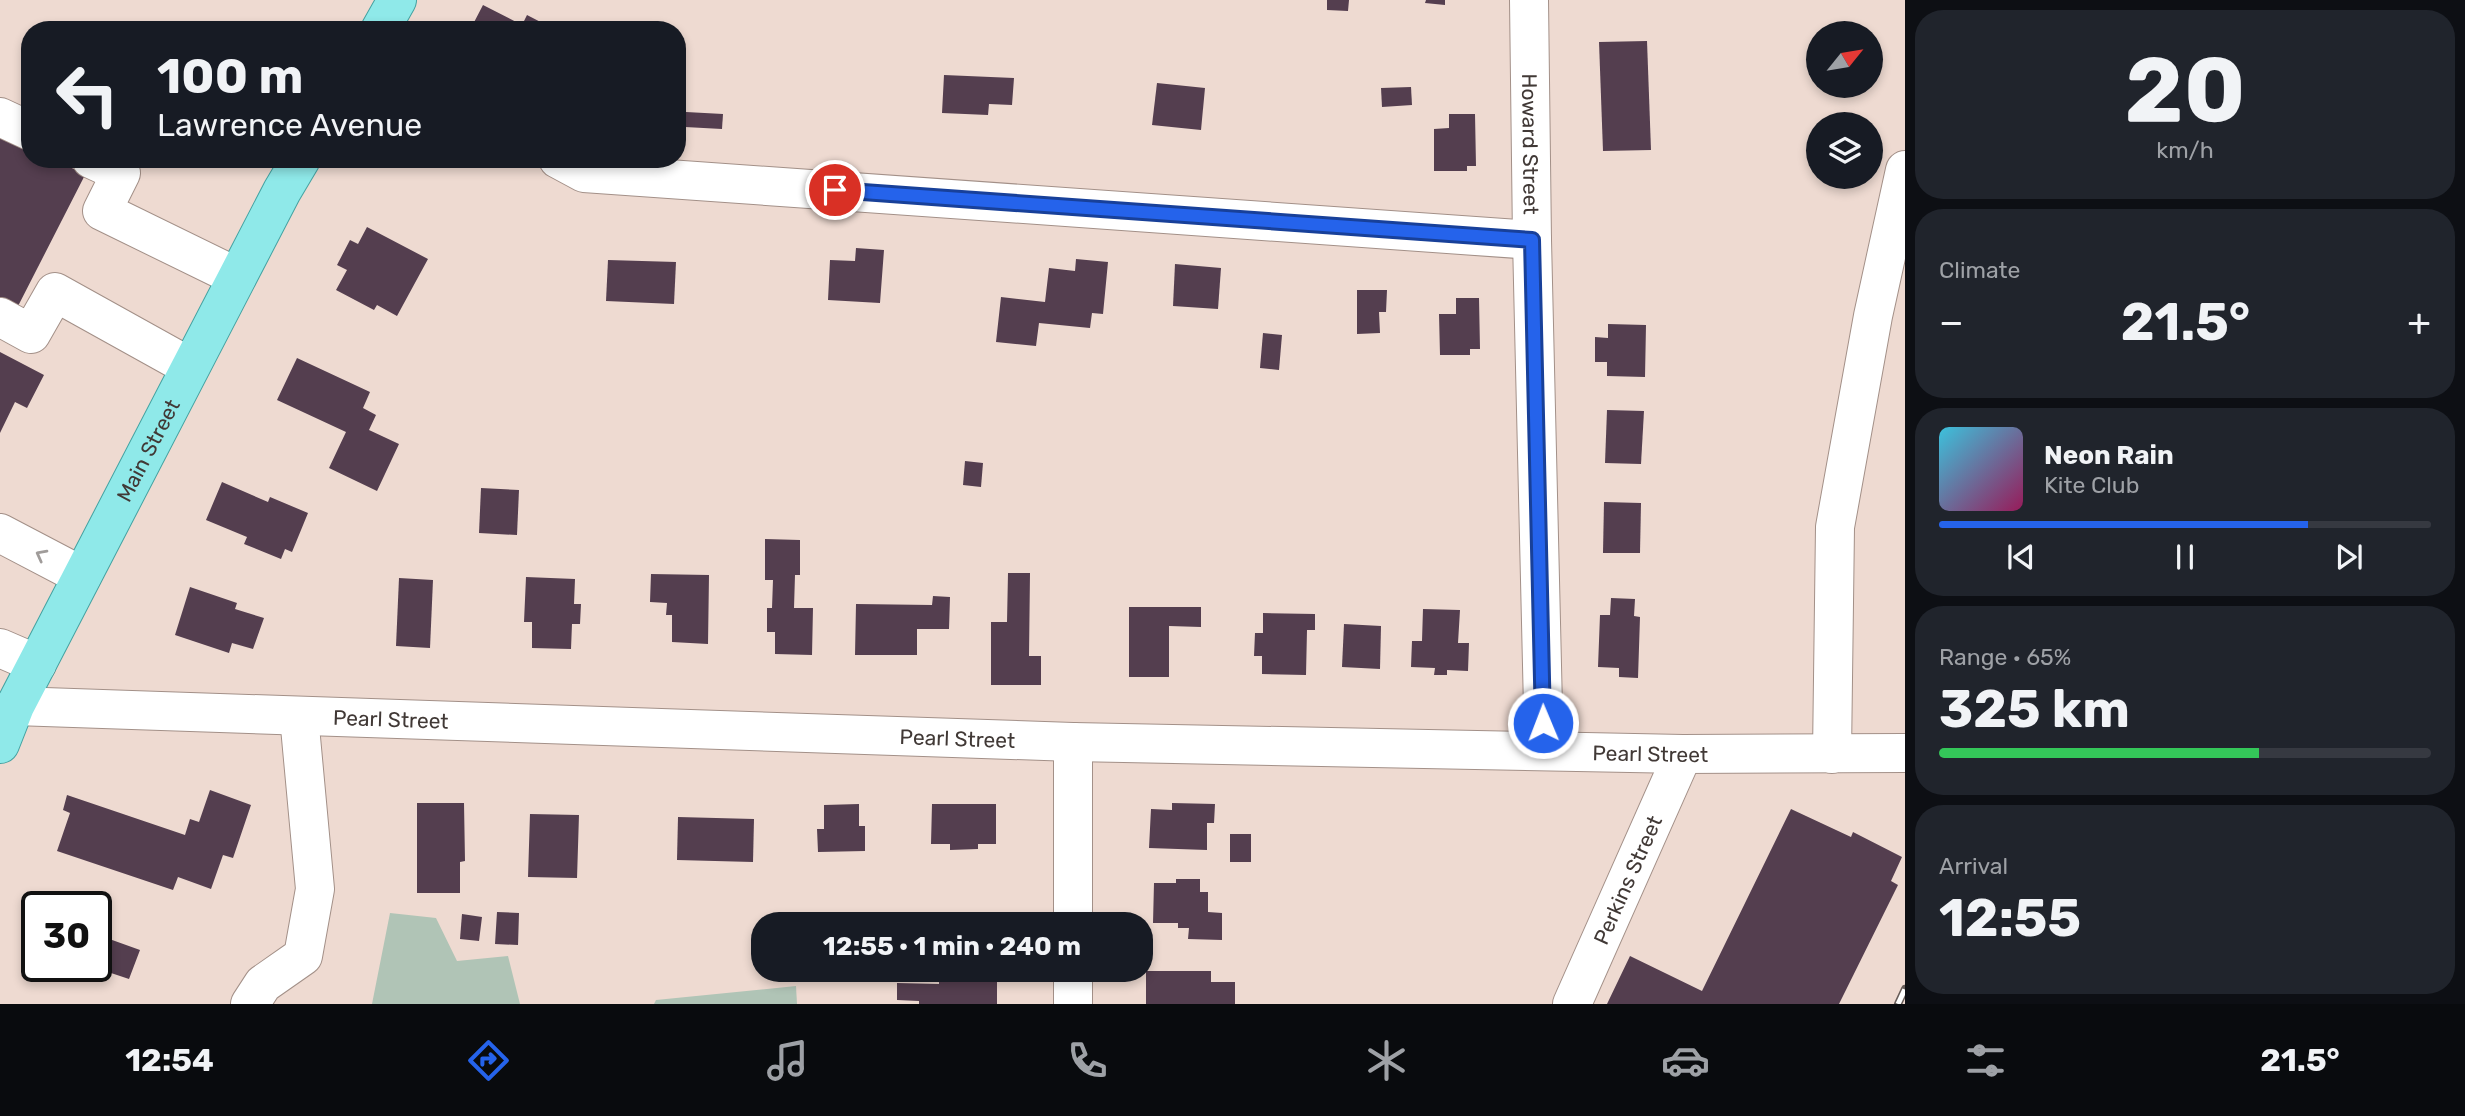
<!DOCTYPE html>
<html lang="en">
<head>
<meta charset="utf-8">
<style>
  body { margin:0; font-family:Rubik,sans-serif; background:#20242c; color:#f1f3f6; height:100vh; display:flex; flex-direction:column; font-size:26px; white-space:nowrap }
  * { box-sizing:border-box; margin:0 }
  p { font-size:23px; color:#9ea1a6 }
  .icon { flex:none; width:38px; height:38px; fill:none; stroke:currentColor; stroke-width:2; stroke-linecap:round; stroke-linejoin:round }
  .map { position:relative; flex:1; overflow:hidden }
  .details { display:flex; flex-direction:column; gap:10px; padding:10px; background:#0d0f14; width:560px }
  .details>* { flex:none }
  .top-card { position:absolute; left:21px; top:21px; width:665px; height:147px; border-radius:28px; box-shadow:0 4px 10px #0003; background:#171b24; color:#f1f3f6; overflow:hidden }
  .needle { width:46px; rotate:60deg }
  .tools { position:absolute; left:1806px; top:21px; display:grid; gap:14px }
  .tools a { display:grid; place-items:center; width:77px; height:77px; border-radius:50%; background:#171b24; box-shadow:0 4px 10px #0003; font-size:35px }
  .speed { position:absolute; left:21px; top:891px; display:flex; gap:14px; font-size:35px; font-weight:700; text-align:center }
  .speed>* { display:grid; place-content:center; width:91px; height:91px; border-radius:50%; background:#171b24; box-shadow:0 4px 10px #0003; line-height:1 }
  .speed .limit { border:4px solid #111; border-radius:10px; background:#fff; color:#111 }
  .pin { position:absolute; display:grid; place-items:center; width:60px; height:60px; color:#fff; margin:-30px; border:4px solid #fff; border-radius:50%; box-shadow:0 2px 7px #0007 }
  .me { position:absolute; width:77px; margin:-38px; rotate:359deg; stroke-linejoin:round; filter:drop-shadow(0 0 5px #0008) }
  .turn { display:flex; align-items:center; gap:24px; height:147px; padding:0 21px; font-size:32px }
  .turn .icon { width:91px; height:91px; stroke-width:2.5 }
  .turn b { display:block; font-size:49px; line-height:60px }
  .big { font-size:52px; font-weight:700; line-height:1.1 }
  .details .card { flex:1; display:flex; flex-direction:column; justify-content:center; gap:10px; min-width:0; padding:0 24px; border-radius:28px; background:#20242c }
  .details .dial { align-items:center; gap:0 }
  .dial b { font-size:91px; line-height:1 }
  .song { display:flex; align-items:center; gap:21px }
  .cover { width:84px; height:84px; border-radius:10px; background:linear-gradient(135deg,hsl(190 70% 55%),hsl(330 70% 35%)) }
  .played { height:7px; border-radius:4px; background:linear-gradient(90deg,#2563eb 75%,#363941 75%) }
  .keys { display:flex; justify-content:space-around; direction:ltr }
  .heat { display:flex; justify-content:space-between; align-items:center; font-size:38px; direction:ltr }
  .charge { height:10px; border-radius:5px; background:linear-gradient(90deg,#34c759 65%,#363941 0) }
  .trip { position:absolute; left:751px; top:912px; width:402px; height:70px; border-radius:28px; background:#171b24; box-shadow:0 4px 10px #0003; font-weight:700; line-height:70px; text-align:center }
  .tabs { display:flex; height:112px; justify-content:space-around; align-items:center; background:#090b0e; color:#9ea1a6 }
  .tabs .icon { width:49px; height:49px }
  .tabs .current { color:#2563eb }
  .tabs b { font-size:32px; color:#f1f3f6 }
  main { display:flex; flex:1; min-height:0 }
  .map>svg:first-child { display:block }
  .green { fill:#b0c4b6 }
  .building { fill:#543e4f }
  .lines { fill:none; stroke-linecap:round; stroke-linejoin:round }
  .minor-casing { stroke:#a39088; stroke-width:40 }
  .major-casing { stroke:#44a2a1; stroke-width:40 }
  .minor { stroke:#fff; stroke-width:38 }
  .major { stroke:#8fe9e9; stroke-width:38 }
  .rail-casing { stroke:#665c58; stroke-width:8 }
  .rail { stroke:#fff; stroke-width:5; stroke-dasharray:16; stroke-linecap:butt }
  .oneway { stroke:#a09c9a }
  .route-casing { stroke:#184099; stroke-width:18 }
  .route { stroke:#2563eb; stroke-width:12 }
  .labels { text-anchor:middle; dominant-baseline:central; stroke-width:7; stroke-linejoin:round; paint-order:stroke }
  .street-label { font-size:21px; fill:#413936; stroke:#fff }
</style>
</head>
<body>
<main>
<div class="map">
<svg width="1905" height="1004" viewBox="0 0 1905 1004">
  <rect width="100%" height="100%" fill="#eedad1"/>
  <g class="green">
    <path d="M 390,913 L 436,918 L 457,961 L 508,956 L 520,1004 L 372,1004 Z"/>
    <path d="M 796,986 L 797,1004 L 654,1004 L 656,1000 Z"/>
  </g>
  <g class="building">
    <path d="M 1327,0 L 1349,0 L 1348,11 L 1327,10 Z"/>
    <path d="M 1426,0 L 1445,0 L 1445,5 L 1425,3 Z"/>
    <path d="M 483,5 L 522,25 L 527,15 L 556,30 L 470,30 Z"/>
    <path d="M 1647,41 L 1651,150 L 1603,151 L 1599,42 Z"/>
    <path d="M 944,75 L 1014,78 L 1012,105 L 989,104 L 988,115 L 942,113 Z"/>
    <path d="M 1157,83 L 1205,88 L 1201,130 L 1152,125 Z"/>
    <path d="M 1411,87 L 1412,105 L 1382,107 L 1381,88 Z"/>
    <path d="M 686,112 L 723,114 L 722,129 L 685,127 Z"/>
    <path d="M 1449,114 L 1475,114 L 1476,166 L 1467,166 L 1467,171 L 1434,171 L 1434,129 L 1449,128 Z"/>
    <path d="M 0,131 L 30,146 L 30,159 L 55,159 L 85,175 L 15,312 L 0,304 Z"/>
    <path d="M 367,227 L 428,259 L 397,316 L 377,305 L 374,310 L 336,290 L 347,270 L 337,265 L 350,240 L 358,244 Z"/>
    <path d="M 856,248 L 884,250 L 880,303 L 828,300 L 830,260 L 855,261 Z"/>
    <path d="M 1076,259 L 1108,262 L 1103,314 L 1092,313 L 1090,328 L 1039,323 L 1036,346 L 996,342 L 1001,297 L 1045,302 L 1049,268 L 1075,271 Z"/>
    <path d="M 608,260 L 676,262 L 674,304 L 606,301 Z"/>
    <path d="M 1175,264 L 1221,268 L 1218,309 L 1173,306 Z"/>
    <path d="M 1357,290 L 1387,290 L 1386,312 L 1379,312 L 1380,333 L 1357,334 Z"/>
    <path d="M 1456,298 L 1479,298 L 1480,349 L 1470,349 L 1470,355 L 1440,355 L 1439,314 L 1456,314 Z"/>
    <path d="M 1608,324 L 1646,325 L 1645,377 L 1607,376 L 1607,362 L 1595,362 L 1595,337 L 1608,338 Z"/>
    <path d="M 1263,333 L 1282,335 L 1279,370 L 1260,368 Z"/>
    <path d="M 0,352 L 44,375 L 27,408 L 15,402 L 0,433 Z"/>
    <path d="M 297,358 L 370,392 L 363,408 L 376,415 L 369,430 L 399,444 L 377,491 L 329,468 L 346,432 L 277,400 Z"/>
    <path d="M 1607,410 L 1644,411 L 1641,464 L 1605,463 Z"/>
    <path d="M 965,461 L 983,463 L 981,487 L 963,485 Z"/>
    <path d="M 222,482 L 268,502 L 270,497 L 308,513 L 292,552 L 285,549 L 281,559 L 244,544 L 247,537 L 206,520 Z"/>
    <path d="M 481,488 L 519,490 L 517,535 L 479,533 Z"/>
    <path d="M 1604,502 L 1641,503 L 1640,553 L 1603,553 Z"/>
    <path d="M 765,539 L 800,540 L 800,575 L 795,575 L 794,608 L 813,608 L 812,655 L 775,654 L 775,632 L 767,632 L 767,608 L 772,608 L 773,580 L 765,580 Z"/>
    <path d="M 1008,573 L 1030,573 L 1029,656 L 1041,656 L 1041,685 L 991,685 L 991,622 L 1007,622 Z"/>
    <path d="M 651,574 L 709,575 L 708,644 L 672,642 L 672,615 L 666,615 L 667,603 L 650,602 Z"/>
    <path d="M 526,577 L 575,579 L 574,604 L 581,604 L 580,624 L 572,624 L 571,649 L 532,648 L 532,622 L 524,622 Z"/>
    <path d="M 399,578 L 433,580 L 430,648 L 396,646 Z"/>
    <path d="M 190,587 L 237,603 L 235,609 L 264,618 L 253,649 L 232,643 L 229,653 L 175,635 Z"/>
    <path d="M 933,596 L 950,597 L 949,629 L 917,629 L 917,655 L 855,655 L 856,604 L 932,605 Z"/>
    <path d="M 1611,598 L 1635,599 L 1634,616 L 1640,617 L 1638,678 L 1619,677 L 1619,668 L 1598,667 L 1600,615 L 1610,615 Z"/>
    <path d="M 1129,607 L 1201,607 L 1201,627 L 1169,626 L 1169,677 L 1129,677 Z"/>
    <path d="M 1423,609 L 1460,610 L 1458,643 L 1469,643 L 1468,671 L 1447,670 L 1447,675 L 1434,675 L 1435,668 L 1411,667 L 1412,641 L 1422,641 Z"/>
    <path d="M 1263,613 L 1315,614 L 1315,630 L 1307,630 L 1306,675 L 1262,674 L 1262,656 L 1254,656 L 1255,633 L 1263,633 Z"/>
    <path d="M 1344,624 L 1381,626 L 1380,669 L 1342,667 Z"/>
    <path d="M 210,790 L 251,805 L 233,858 L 223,855 L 211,889 L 178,877 L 173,890 L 57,851 L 70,813 L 63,810 L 67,795 L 185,835 L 190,819 L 199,822 Z"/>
    <path d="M 417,803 L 464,803 L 465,861 L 460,862 L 460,893 L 417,893 Z"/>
    <path d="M 1172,803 L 1215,804 L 1214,823 L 1207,823 L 1207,850 L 1149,848 L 1151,809 L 1172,810 Z"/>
    <path d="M 859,804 L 859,826 L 865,826 L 865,851 L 818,852 L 817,829 L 824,829 L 824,805 Z"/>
    <path d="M 932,804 L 996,804 L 996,844 L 978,844 L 978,849 L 950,850 L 950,844 L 931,844 Z"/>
    <path d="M 1791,809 L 1851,837 L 1853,832 L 1902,857 L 1891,881 L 1898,885 L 1839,1004 L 1607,1004 L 1630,956 L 1702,991 Z"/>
    <path d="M 530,814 L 579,815 L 577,878 L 528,877 Z"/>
    <path d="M 678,817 L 754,819 L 753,862 L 677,860 Z"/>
    <rect x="1230" y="834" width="21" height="28"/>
    <path d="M 1176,879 L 1200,879 L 1200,892 L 1208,892 L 1208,912 L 1222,913 L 1222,940 L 1188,939 L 1189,928 L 1178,928 L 1178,923 L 1153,923 L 1154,883 L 1176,883 Z"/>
    <path d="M 497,912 L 519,913 L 518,945 L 495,944 Z"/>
    <path d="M 462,914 L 482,917 L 479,941 L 460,939 Z"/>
    <path d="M 96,920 L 105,924 L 101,936 L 140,950 L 129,979 L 96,968 Z"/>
    <path d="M 36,938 L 37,938 L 37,955 L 31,953 Z"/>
    <path d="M 66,966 L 90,966 L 87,973 L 83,971 L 81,977 L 64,971 Z"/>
    <path d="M 949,970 L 975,970 L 975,972 L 997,973 L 997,1004 L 919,1004 L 919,1001 L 897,1000 L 897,983 L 939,984 L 939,972 L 949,972 Z"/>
    <path d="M 1146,971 L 1211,971 L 1211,982 L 1235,982 L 1235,1004 L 1146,1004 Z"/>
  </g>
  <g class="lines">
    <defs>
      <g id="minor">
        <path id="s1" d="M 1529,0 L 1532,240 L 1544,750"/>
        <path d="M 0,117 L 30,131"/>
        <path d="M 91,159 L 121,173 L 102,211 L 237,277"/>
        <path d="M 558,159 L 584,173 L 1532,240"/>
        <path d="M 0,317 L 31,334 L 55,292 L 190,367"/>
        <path d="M 0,533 L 82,576"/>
        <path d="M 0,648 L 37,664"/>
        <path id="s2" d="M 15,706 L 1073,742 L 1683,754 L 1905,753"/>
        <path d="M 1073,742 L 1073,924"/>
        <path d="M 1832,754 L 1835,527 L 1873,316 L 1905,170"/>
        <path d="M 1073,970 L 1073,1004"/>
        <path d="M 250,1004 L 263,984 L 303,956 L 315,889 L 299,716"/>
        <path id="s3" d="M 1572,1004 L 1683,754"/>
      </g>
      <g id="major">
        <path d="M 380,30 L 397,0"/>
        <path id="s4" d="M 0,744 L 15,706 L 282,191 L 301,159"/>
      </g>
    </defs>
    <use href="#minor" class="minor-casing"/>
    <use href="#major" class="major-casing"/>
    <use href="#minor" class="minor"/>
    <use href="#major" class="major"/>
    <defs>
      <path id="rail" d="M 1898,1004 L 1905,989"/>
    </defs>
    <use href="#rail" class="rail-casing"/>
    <use href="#rail" class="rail"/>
  </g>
  <defs><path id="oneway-chevron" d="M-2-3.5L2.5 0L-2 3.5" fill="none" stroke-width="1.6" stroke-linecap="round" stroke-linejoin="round" transform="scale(1.75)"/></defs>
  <use class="oneway" href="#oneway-chevron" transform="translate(41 555) rotate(-152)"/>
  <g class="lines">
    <defs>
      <path id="route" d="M 835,190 L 1532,240 L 1543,723"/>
    </defs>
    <use href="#route" class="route-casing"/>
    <use href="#route" class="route"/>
  </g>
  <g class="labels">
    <g class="street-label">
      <text stroke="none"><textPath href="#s1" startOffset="144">Howard Street</textPath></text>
      <text stroke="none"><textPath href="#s4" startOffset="329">Main Street</textPath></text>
      <text stroke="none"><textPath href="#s2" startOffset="376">Pearl Street</textPath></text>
      <text stroke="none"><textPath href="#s2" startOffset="943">Pearl Street</textPath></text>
      <text stroke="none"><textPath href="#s2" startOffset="1636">Pearl Street</textPath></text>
      <text stroke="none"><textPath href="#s3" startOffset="136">Perkins Street</textPath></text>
    </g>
  </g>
</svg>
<div class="tools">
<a><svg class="needle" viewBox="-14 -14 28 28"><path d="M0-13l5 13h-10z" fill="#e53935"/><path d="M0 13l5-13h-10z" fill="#9ea1a6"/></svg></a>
<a><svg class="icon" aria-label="layers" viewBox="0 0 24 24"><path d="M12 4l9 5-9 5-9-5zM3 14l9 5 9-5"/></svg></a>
</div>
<div class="speed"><div class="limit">30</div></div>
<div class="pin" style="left:835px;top:190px;background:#d93025"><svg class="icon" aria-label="arrive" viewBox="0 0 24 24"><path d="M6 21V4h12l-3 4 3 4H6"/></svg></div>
<svg class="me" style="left:1543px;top:723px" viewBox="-20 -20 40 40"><circle r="17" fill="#2563eb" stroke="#fff" stroke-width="3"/><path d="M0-11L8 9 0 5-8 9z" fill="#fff"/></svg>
<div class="trip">12:55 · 1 min · 240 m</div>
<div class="top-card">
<div class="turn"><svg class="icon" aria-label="left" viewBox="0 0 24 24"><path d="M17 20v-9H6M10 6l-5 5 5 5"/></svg><div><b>100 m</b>Lawrence Avenue</div></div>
</div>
</div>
<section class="details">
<div class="card dial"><b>20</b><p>km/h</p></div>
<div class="card"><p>Climate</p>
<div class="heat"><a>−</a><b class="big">21.5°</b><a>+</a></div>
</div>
<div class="card">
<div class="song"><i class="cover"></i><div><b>Neon Rain</b><p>Kite Club</p></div></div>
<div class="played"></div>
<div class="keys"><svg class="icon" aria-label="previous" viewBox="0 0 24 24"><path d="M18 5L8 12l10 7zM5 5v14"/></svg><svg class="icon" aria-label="pause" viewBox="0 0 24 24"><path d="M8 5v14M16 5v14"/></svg><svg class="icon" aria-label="next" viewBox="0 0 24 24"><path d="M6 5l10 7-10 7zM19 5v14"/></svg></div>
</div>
<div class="card"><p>Range · 65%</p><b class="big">325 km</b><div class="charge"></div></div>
<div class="card"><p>Arrival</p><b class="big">12:55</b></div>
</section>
</main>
<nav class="tabs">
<b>12:54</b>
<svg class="icon current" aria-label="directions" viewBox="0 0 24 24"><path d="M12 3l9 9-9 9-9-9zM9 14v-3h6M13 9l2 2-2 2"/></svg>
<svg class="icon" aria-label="music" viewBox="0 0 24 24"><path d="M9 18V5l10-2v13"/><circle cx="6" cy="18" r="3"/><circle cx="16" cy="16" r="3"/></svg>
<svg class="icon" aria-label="phone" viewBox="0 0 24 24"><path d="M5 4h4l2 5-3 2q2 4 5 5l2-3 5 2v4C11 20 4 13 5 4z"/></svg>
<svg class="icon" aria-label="climate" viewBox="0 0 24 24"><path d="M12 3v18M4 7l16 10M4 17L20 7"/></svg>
<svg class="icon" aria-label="car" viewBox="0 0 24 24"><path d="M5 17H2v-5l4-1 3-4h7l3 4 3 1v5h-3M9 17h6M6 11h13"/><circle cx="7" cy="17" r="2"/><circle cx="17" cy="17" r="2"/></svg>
<svg class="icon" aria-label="filters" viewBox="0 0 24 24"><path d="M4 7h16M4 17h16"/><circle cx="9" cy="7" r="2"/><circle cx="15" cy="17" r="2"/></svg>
<b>21.5°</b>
</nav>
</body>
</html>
